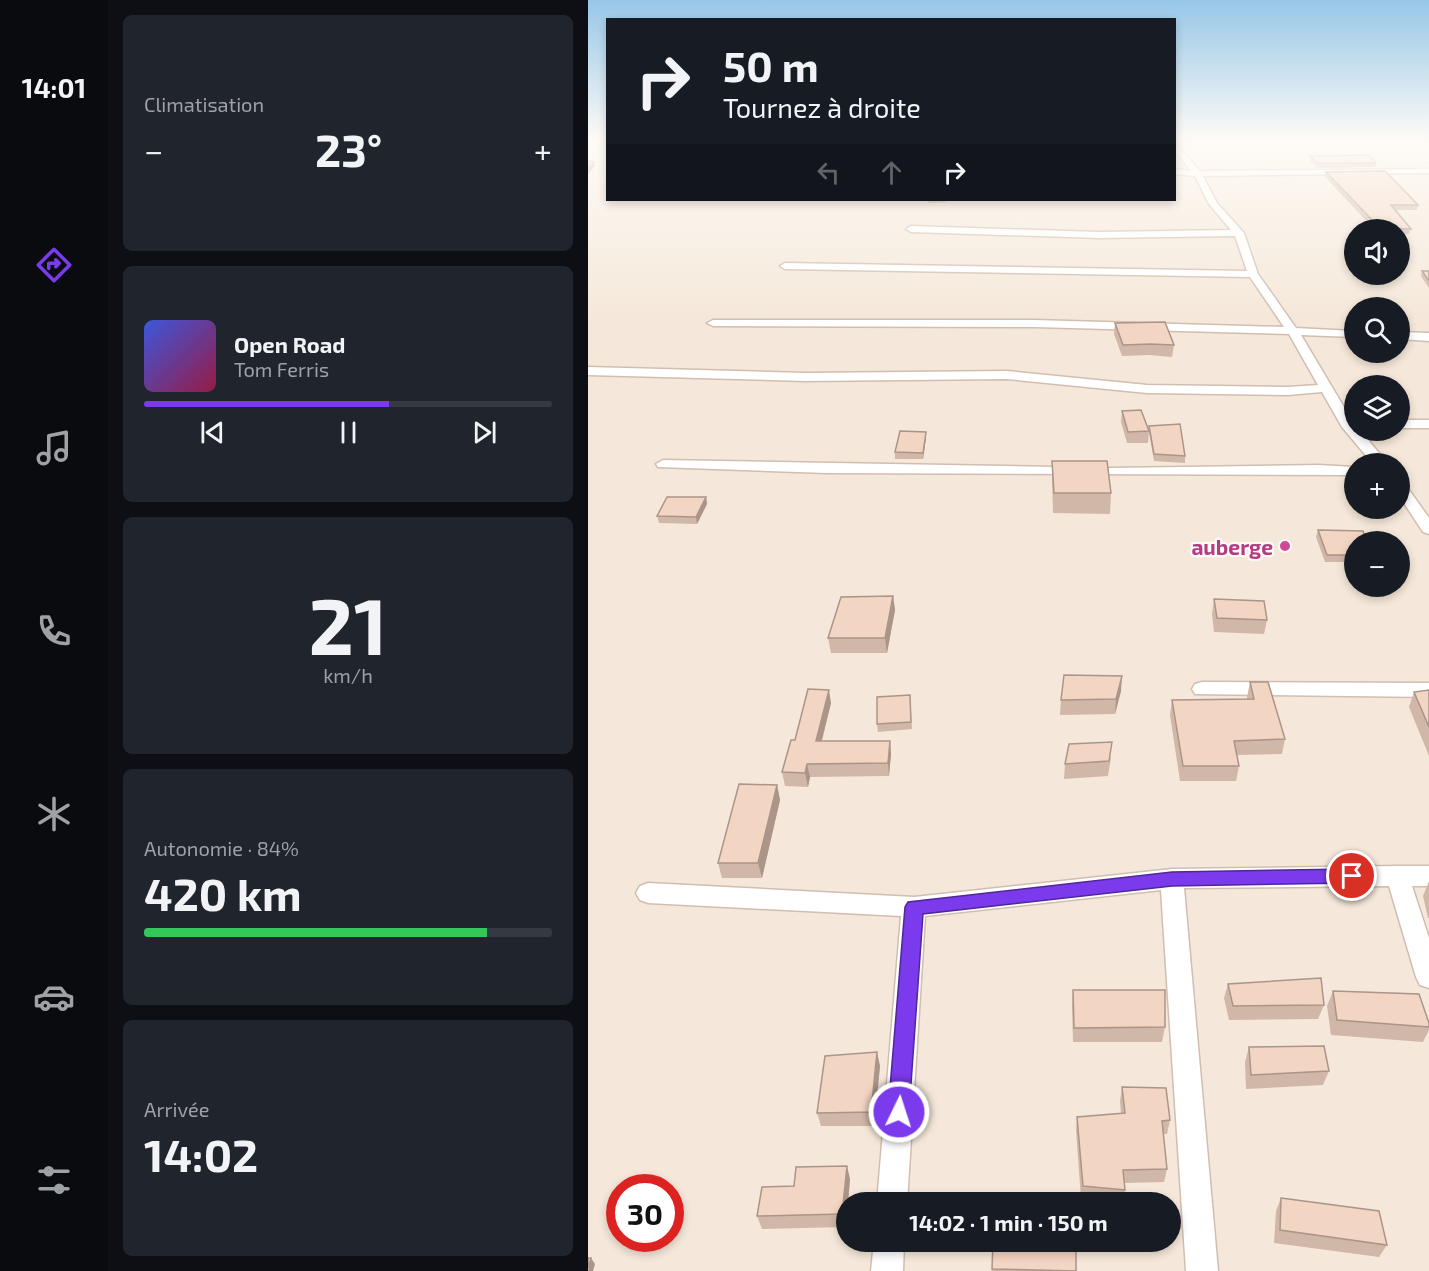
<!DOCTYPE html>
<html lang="fr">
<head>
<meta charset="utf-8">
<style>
  body { margin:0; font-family:"Exo 2",sans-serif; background:#20242c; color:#f1f3f6; height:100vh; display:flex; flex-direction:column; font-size:22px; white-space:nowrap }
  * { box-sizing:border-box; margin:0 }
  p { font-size:20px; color:#9ea1a6 }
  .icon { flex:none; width:33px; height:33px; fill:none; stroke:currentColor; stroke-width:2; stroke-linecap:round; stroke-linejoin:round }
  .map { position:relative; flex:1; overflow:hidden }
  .sheet { display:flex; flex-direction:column; gap:15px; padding:15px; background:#0d0f14; width:480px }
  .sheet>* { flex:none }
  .banner { position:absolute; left:18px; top:18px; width:570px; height:183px; border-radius:0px; box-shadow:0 3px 9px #0003; background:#171b24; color:#f1f3f6; overflow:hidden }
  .tools { position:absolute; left:756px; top:219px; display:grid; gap:12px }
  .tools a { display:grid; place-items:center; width:66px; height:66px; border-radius:50%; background:#171b24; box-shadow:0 3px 9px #0003; font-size:30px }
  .speed { position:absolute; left:18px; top:1174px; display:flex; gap:12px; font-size:30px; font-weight:700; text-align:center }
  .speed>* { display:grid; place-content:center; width:78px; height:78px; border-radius:50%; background:#171b24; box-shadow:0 3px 9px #0003; line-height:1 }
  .speed .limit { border:9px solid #d22; background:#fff; color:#111 }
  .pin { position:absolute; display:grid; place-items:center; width:51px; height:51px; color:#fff; margin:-26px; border:3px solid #fff; border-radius:50%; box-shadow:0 2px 6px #0007 }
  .me { position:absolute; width:66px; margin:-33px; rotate:4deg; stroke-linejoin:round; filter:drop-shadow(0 0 4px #0008) }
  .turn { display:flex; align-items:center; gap:21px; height:126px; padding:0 18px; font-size:27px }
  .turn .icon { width:78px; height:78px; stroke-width:2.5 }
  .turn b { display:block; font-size:42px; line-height:51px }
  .lanes { display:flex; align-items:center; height:57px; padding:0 18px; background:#0003; justify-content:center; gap:30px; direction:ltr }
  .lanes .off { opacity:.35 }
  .big { font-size:45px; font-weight:700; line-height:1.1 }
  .sheet .widget { flex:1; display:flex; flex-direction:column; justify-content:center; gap:9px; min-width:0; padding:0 21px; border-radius:9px; background:#20242c }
  .sheet .dial { align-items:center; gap:0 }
  .dial b { font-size:78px; line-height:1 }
  .song { display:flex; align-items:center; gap:18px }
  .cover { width:72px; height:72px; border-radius:9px; background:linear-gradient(135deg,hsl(230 70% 55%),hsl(340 70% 35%)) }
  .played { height:6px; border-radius:3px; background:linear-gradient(90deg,#7c3aed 60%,#363941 60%) }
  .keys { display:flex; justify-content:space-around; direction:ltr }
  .heat { display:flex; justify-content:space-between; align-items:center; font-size:33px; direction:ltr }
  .charge { height:9px; border-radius:4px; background:linear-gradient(90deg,#34c759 84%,#363941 0) }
  .trip { position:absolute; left:248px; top:1192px; width:345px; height:60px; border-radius:30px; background:#171b24; box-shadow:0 3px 9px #0003; font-weight:700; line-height:60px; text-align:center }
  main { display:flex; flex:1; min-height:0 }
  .dock { display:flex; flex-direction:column; width:108px; justify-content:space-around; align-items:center; background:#090b0e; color:#9ea1a6 }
  .dock .icon { width:42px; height:42px }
  .dock .active { color:#7c3aed }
  .dock b { font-size:27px; color:#f1f3f6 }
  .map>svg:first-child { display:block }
  .residential { fill:#f5e8da; fill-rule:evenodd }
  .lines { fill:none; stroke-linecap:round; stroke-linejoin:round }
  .street-casing { stroke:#d1beb0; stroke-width:3 }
  .street { fill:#fff; fill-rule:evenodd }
  .wall { fill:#d1b7a8 }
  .shaded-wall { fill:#aa9588 }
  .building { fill:#f3d5c3; stroke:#aa9588; stroke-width:1.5 }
  .route { fill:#7c3aed; stroke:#51269a; stroke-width:1.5 }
  .hotel-dot { fill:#d1479c; stroke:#fffaf3; stroke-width:2 }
  .labels { text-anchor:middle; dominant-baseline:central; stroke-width:4.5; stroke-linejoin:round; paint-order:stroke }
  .hotel-label { font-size:21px; font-weight:bold; fill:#b23c85; stroke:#fffaf3; text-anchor:end }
</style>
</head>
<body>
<main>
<nav class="dock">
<b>14:01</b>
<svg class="icon active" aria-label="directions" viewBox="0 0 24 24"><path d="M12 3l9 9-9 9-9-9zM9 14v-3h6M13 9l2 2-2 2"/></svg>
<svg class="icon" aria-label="music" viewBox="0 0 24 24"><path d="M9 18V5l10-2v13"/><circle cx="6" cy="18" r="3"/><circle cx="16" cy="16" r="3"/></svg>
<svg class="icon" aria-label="phone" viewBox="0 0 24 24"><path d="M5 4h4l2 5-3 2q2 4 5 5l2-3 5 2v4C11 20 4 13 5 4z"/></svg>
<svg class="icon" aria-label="climate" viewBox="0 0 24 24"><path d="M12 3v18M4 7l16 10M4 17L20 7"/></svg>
<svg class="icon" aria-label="car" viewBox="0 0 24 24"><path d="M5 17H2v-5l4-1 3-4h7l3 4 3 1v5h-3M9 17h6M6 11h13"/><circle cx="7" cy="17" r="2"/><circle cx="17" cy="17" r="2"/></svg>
<svg class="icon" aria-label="filters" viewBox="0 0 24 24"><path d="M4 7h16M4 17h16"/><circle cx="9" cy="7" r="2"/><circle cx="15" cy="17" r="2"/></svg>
</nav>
<section class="sheet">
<div class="widget"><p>Climatisation</p>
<div class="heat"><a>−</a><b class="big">23°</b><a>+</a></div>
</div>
<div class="widget">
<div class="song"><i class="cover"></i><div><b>Open Road</b><p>Tom Ferris</p></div></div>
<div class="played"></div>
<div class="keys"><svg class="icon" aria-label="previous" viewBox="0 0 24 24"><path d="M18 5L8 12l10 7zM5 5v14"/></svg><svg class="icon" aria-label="pause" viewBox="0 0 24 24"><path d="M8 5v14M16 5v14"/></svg><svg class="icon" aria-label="next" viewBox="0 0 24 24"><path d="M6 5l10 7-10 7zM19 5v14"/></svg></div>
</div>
<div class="widget dial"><b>21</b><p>km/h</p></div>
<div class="widget"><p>Autonomie · 84%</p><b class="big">420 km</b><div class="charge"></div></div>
<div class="widget"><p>Arrivée</p><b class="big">14:02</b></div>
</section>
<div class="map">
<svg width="841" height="1271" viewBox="0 0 841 1271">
  <rect width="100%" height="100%" fill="#fdf6ec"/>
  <path class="residential" d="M 0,140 L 19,140 L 20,200 L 586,200 L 587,140 L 841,140 L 841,1271 L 0,1271 ZM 766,230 L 812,230 L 812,274 L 766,274 ZM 766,308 L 812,308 L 812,352 L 766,352 ZM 766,386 L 812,386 L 812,430 L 766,430 ZM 766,464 L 812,464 L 812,508 L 766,508 ZM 766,542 L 812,542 L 812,586 L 766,586 ZM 32,1188 L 82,1188 L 82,1239 L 32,1239 ZM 258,1203 L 582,1203 L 582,1242 L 258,1242 Z"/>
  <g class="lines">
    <defs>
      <g id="street">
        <path d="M 586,142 L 612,171 L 841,169 L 841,173 L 615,176 L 629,203 L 656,233 L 670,274 L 708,328 L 766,331 L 766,337 L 713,335 L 766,424 L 766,430 L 772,430 L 800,464 L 785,464 L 754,427 L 734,392 L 700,395 L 559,393 L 419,379 L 217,381 L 0,375 L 0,367 L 217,373 L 419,371 L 559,385 L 700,387 L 730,385 L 701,334 L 446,327 L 125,326 L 119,323 L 125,320 L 446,320 L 696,327 L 662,277 L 197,269 L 192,266 L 197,263 L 659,271 L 647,236 L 511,238 L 323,232 L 318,229 L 323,226 L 511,232 L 643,230 L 621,204 L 607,176 L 586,174 L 586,169 L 603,171 L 586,150 Z"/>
        <path d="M 812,332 L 841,333 L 841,341 L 812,339 Z"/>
        <rect x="812" y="420" width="29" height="8"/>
        <path d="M 75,460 L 523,468 L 731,465 L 766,467 L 766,475 L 238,473 L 70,467 L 68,464 Z"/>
        <path d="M 812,483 L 817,484 L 841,518 L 841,534 L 835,532 L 812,497 Z"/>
        <path d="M 614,682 L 841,683 L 841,697 L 607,694 L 604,689 L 607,684 Z"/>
        <path d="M 809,866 L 841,866 L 841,886 L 824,886 L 841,938 L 841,988 L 832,985 L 828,977 L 801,886 L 596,888 L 630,1271 L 598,1271 L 573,890 L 337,916 L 319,1203 L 289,1203 L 313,916 L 60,903 L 52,900 L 48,893 L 52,886 L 60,883 L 326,897 L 584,869 Z"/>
        <path d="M 286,1242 L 316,1242 L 315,1271 L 283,1271 Z"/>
      </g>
    </defs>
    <use href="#street" class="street-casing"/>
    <use href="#street" class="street"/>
  </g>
  <g class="wall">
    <path d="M 722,156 L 788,163 L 787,167 L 729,168 L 721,160 Z"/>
    <path d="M 738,172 L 830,205 L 829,210 L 807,210 L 823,229 L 821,234 L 812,234 L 812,230 L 787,230 L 737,177 Z"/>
    <path d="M 340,200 L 359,200 L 359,202 L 340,203 Z"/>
    <path d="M 834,271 L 841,271 L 841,288 L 833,276 Z"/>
    <path d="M 527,323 L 586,345 L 584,357 L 561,355 L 534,356 L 526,334 Z"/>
    <path d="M 534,411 L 561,431 L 560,443 L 539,443 L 533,422 Z"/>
    <path d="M 561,426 L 597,456 L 597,463 L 566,461 L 561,433 Z"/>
    <path d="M 338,432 L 338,438 L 335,459 L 307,459 L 307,452 Z"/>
    <path d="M 464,461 L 523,493 L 522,514 L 465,513 L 464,481 Z"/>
    <path d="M 118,497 L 119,504 L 109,524 L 71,523 L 69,516 Z"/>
    <path d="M 730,530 L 766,542 L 766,562 L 737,562 L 728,537 Z"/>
    <path d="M 305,596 L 307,610 L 299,653 L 243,653 L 240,638 Z"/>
    <path d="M 626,599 L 679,620 L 676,634 L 626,632 L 624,614 Z"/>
    <path d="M 662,682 L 697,739 L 694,754 L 649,755 L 651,766 L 648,781 L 592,781 L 582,715 L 584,700 L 659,699 L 659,697 Z"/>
    <path d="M 841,690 L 841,756 L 821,707 L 826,692 Z"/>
    <path d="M 533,691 L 527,714 L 472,715 L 473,700 Z"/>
    <path d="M 322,695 L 324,729 L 290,732 L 289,724 Z"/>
    <path d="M 243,703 L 234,741 L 302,741 L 303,754 L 301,776 L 222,777 L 220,787 L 197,786 L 194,772 L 207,740 Z"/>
    <path d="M 523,757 L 520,776 L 476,779 L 477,764 Z"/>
    <path d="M 189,785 L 192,800 L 174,878 L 134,878 L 130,863 Z"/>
    <path d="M 841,881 L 841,918 L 840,918 L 835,896 Z"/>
    <path d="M 640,984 L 736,1005 L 730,1019 L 641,1020 L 636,998 Z"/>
    <path d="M 485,990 L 577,1027 L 574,1042 L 485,1042 L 484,1005 Z"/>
    <path d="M 745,991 L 841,1023 L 841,1030 L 835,1042 L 743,1035 L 739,1006 Z"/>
    <path d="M 661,1047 L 741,1071 L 735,1085 L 658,1089 L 657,1062 Z"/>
    <path d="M 292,1066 L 286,1126 L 233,1126 L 229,1113 Z"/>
    <path d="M 534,1087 L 582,1120 L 579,1134 L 575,1134 L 579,1169 L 576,1182 L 536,1183 L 537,1190 L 534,1203 L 493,1199 L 488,1130 L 489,1117 L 533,1114 L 532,1101 Z"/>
    <path d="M 262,1179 L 260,1203 L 258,1203 L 258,1227 L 174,1229 L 169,1216 L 206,1186 Z"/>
    <path d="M 693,1198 L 799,1245 L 791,1257 L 686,1243 L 688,1211 Z"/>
    <path d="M 405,1242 L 488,1271 L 404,1271 Z"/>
  </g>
  <g class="shaded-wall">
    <path d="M 6,162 L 7,166 L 0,174 L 0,168 Z"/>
    <path d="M 338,432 L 338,438 L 335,459 L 335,453 Z"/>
    <path d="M 118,497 L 119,504 L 109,524 L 108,517 Z"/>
    <path d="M 305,596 L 307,610 L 299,653 L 297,638 Z"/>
    <path d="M 534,676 L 533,691 L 527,714 L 528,699 Z"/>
    <path d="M 241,690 L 243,703 L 230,755 L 228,741 Z"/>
    <path d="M 302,741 L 303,754 L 301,776 L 300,763 Z"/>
    <path d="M 219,764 L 222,777 L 220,787 L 217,773 Z"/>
    <path d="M 189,785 L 192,800 L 174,878 L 170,863 Z"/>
    <path d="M 289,1052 L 292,1066 L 286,1126 L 283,1112 Z"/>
    <path d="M 259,1166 L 262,1179 L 260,1203 L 258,1203 L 258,1227 L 254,1214 Z"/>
    <path d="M 3,1258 L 7,1264 L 5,1271 L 0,1271 Z"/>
  </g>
  <g class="building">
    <path d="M 781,155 L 788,163 L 729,163 L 722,156 Z"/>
    <path d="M 0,161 L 6,162 L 0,168 Z"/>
    <path d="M 797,171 L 830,205 L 803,205 L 823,229 L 792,228 L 738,172 Z"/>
    <path d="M 834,271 L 841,271 L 841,281 Z"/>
    <path d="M 577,322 L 586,345 L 562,344 L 535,345 L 527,323 Z"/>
    <path d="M 553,410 L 561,431 L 540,432 L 534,411 Z"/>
    <path d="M 592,424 L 597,456 L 566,454 L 561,426 Z"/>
    <path d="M 312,431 L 338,432 L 335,453 L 307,452 Z"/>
    <path d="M 464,461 L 519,461 L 523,493 L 466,493 Z"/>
    <path d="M 79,497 L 118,497 L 108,517 L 69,516 Z"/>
    <path d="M 730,530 L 775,531 L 779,542 L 766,542 L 766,555 L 739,555 Z"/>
    <path d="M 305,596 L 297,638 L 240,638 L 253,597 Z"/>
    <path d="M 626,599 L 676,601 L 679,620 L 629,618 Z"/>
    <path d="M 476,675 L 534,676 L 528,699 L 473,700 Z"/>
    <path d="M 662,682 L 680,682 L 697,739 L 646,741 L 651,766 L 595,766 L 584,700 L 666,699 Z"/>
    <path d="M 220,689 L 241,690 L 228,741 L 302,741 L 300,763 L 219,764 L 217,773 L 194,772 L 203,740 L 207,740 Z"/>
    <path d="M 841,690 L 841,727 L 826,692 Z"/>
    <path d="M 322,695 L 323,722 L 289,724 L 289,697 Z"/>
    <path d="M 524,742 L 521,761 L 477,764 L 481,744 Z"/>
    <path d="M 151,784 L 189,785 L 170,863 L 130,863 Z"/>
    <path d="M 733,978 L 736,1005 L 645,1006 L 640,984 Z"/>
    <path d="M 485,990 L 577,990 L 577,1027 L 486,1028 Z"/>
    <path d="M 745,991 L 831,994 L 841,1023 L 841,1027 L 749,1020 Z"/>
    <path d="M 736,1046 L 741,1071 L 663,1075 L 661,1047 Z"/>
    <path d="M 289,1052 L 283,1112 L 229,1113 L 237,1056 Z"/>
    <path d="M 534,1087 L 578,1088 L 582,1120 L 574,1121 L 579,1169 L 535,1170 L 537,1190 L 495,1186 L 489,1117 L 537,1113 Z"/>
    <path d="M 259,1166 L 254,1214 L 169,1216 L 174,1187 L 206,1186 L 208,1167 Z"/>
    <path d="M 693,1198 L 791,1211 L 799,1245 L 692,1230 Z"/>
    <path d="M 405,1242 L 488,1242 L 488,1271 L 404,1269 Z"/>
    <path d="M 0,1258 L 3,1258 L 0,1268 Z"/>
  </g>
  <linearGradient id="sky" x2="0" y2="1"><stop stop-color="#97c7e8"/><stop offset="0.44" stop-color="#fefbf6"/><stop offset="1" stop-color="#fefbf6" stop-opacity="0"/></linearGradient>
  <rect width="841" height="318" fill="url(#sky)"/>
  <path class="route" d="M 764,869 L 770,871 L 772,876 L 770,881 L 764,883 L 584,886 L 335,914 L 321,1112 L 318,1119 L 311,1123 L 303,1119 L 300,1112 L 317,907 L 320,902 L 584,872 Z"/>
  <circle class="hotel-dot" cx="697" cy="546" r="6"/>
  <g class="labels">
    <g class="hotel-label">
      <text x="685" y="546">auberge</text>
    </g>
  </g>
</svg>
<div class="tools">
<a><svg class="icon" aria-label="sound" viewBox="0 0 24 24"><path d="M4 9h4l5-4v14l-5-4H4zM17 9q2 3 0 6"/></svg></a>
<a><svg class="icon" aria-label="search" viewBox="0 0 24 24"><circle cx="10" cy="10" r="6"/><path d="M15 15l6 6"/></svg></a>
<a><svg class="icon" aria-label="layers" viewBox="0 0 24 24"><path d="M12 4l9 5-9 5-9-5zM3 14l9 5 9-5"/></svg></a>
<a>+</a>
<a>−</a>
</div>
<div class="speed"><div class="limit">30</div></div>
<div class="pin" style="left:764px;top:876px;background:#d93025"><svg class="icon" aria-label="arrive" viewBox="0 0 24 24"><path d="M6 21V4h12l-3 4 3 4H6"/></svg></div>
<svg class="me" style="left:311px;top:1112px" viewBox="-20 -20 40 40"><circle r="17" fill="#7c3aed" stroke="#fff" stroke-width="3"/><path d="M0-11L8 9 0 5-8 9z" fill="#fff"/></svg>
<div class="trip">14:02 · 1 min · 150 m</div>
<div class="banner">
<div class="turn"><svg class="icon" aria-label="right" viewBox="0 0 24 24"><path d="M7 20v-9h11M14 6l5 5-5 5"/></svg><div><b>50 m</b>Tournez à droite</div></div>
<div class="lanes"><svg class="icon off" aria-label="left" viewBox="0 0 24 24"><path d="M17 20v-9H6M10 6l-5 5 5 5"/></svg><svg class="icon off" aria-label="ahead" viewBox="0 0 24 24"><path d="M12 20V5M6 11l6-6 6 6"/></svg><svg class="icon" aria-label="right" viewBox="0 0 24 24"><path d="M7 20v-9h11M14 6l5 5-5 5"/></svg></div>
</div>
</div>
</main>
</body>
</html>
